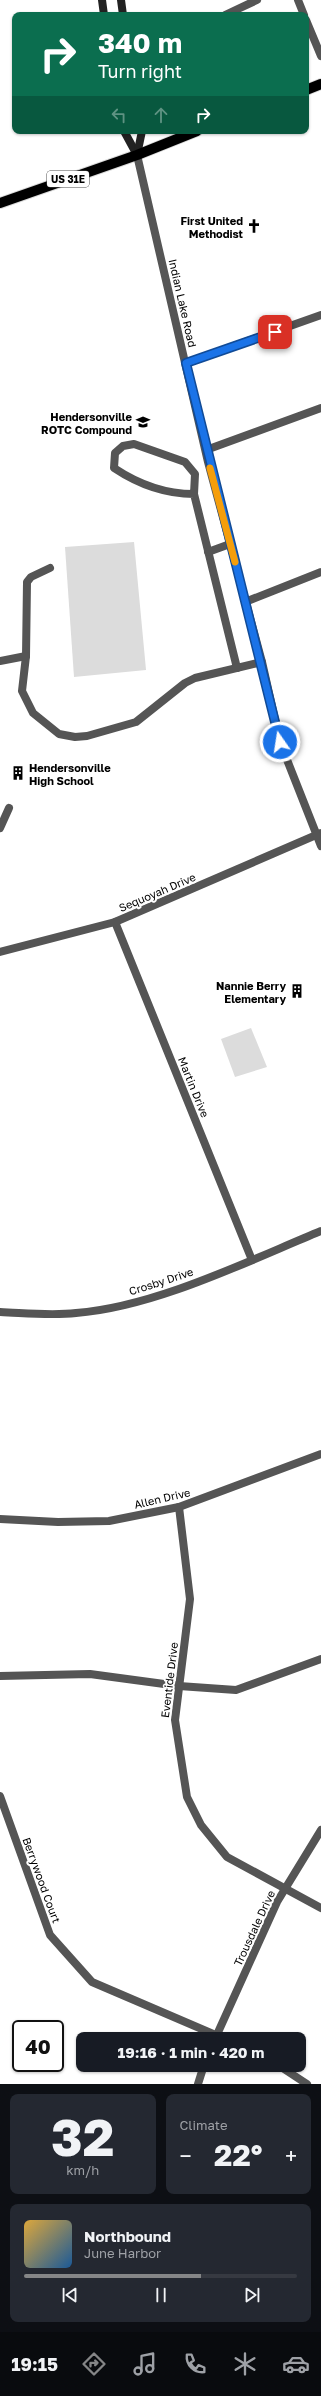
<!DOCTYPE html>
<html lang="en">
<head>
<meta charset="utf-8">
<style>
  body { margin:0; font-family:"Golos Text",sans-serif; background:#242831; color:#f1f3f6; height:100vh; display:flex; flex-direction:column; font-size:15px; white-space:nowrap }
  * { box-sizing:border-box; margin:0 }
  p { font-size:13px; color:#9ea1a6 }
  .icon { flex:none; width:22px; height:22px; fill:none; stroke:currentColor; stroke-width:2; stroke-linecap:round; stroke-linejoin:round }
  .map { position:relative; height:2084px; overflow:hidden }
  .side { display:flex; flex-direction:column; gap:10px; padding:10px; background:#0d0f14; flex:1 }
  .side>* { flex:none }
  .top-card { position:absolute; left:12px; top:12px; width:297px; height:122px; border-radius:8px; box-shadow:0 1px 3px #0004; background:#0b6e4f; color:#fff; overflow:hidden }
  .speed { position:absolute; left:12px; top:2020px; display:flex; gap:8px; font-size:20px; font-weight:700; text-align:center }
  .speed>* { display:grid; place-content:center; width:52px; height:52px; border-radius:50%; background:#171b24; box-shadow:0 1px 3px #0004; line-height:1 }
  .speed .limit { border:2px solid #111; border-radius:6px; background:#fff; color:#111 }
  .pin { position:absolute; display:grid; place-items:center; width:34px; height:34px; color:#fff; margin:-17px; border-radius:8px; box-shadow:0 2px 6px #0006 }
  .me { position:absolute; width:44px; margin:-22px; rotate:347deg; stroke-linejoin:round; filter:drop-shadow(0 0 3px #0008) }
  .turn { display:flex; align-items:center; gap:14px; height:84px; padding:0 20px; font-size:18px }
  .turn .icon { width:52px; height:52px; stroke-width:2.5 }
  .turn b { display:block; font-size:28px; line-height:34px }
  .lanes { display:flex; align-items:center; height:38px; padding:0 20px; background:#0003; justify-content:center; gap:20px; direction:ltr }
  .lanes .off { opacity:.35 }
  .big { font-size:30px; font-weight:700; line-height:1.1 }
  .side .card { flex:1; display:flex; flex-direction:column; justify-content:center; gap:6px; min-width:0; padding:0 14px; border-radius:8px; background:#242831 }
  .side .dial { align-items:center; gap:0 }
  .dial b { font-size:52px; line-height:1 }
  .song { display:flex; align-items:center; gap:12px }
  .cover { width:48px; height:48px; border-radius:6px; background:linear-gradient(135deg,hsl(40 70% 55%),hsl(210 70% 35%)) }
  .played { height:4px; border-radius:2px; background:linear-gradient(90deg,#858687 65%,#363941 65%) }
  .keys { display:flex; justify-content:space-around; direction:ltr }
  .heat { display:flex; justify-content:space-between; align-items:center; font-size:22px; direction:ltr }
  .side .tiles { flex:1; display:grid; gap:10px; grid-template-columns:1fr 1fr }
  .card:last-child { grid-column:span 2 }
  .trip { position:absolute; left:76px; top:2032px; width:230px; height:40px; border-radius:8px; background:#171b24; box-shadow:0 1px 3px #0004; font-weight:700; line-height:40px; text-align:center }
  .dock { display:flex; height:64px; justify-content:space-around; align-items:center; background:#090b0e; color:#9ea1a6 }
  .dock .icon { width:28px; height:28px }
  .dock .on { color:#858687 }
  .dock b { font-size:18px; color:#f1f3f6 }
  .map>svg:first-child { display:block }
  .green { fill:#dcdcdc }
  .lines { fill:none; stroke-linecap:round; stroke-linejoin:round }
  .primary-casing { stroke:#dbdbdb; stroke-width:12 }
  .minor { stroke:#555; stroke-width:8 }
  .tertiary { stroke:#555; stroke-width:8 }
  .secondary { stroke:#222; stroke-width:8 }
  .primary { stroke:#000; stroke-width:10 }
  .route-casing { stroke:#114b97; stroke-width:10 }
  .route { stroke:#1a73e8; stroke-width:7 }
  .slow { stroke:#f59e0b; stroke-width:7 }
  .labels { text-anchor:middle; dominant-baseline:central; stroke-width:4; stroke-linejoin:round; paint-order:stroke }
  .shield { fill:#fff; stroke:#4c4c4c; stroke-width:1 }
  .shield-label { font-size:10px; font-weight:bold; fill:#000 }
  .poi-label { font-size:11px; font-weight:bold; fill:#000; stroke:#fff; text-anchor:end }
  .street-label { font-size:11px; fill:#000; stroke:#fff }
</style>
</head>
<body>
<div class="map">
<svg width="321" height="2084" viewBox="0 0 321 2084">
  <rect width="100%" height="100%" fill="#fff"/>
  <g class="green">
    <path d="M 134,542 L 146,670 L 74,677 L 65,547 Z"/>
    <path d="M 251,1028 L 267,1067 L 235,1077 L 221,1039 Z"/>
  </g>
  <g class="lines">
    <defs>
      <g id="primary">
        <path d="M 306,90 L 321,84"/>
        <path d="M 0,203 L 137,155 L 197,131"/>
      </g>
    </defs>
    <use href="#primary" class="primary-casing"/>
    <g class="minor">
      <path d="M 298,0 L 304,15"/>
      <path d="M 225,15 L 257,0"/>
      <path d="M 306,20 L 321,56"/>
      <path d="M 186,363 L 321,315"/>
      <path d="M 206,450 L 321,408"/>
      <path d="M 194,494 C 166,494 138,484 114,468 L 115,453 L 123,446 L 134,444 L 185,462 L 195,474 L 194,494 L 237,668"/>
      <path d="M 208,552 L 230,544"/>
      <path d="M 50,568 L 31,577 L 27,582 L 26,656 L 22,691 L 33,713 L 59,734 L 75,737 L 87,736 L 136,722 L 185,683 L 195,678 L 262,662"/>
      <path d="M 245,602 L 321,572"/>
      <path d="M 0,661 L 26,656"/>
      <path d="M 0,828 L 9,808"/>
      <path d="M 115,922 L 252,1260"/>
      <path d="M 0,952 L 115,922 L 321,833"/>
      <path d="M 0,1312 C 25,1313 51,1316 76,1313 C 155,1307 248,1261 321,1231"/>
      <path d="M 179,1507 L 190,1599 L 175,1720 L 187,1797 L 201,1825 L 227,1857 L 321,1908"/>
      <path d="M 0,1519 L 58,1522 L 109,1521 L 179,1507 L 321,1454"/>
      <path d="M 0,1676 L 90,1674 L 179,1686 L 236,1690 L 321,1659"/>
      <path d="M 0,1796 L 50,1935 L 92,1982 L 225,2039"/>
      <path d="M 215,2039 L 277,1902 L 321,1830"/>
      <path d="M 278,2065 L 307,2084"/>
      <path d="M 198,2084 L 204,2065"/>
    </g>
    <path class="tertiary" d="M 137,155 L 208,462 L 262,662 L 280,742 L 321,846"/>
    <g class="secondary">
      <path d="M 102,0 L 104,15"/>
      <path d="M 121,0 L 123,15"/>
      <path d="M 124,131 L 137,155"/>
      <path d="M 137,155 L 142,131"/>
    </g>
    <use href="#primary" class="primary"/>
  </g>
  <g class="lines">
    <defs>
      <path id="route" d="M 275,332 L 186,363 L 280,742"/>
    </defs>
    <use href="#route" class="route-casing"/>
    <use href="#route" class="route"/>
    <path class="slow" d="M 210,468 L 235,562"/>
  </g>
  <defs>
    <symbol id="church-bare" viewBox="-9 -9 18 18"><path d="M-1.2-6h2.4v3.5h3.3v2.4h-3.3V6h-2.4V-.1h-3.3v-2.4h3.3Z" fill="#000" stroke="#fff" stroke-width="2.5" paint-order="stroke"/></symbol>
    <symbol id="school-bare" viewBox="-9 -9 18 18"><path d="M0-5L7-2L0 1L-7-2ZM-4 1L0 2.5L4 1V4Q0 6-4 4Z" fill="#000" stroke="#fff" stroke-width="2.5" paint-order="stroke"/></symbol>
    <symbol id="building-bare" viewBox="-9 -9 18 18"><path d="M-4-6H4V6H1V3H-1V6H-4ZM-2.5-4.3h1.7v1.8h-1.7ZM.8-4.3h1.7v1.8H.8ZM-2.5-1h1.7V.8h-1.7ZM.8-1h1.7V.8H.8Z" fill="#000" stroke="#fff" stroke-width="2.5" paint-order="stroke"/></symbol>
  </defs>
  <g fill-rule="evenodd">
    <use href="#church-bare" x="244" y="216" width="20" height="20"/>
    <use href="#school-bare" x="133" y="412" width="20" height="20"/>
    <use href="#building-bare" x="8" y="763" width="20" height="20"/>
    <use href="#building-bare" x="287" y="981" width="20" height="20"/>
  </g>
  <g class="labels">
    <rect class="shield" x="47" y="171" width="42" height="16" rx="3"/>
    <g class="shield-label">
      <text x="68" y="179">US 31E</text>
    </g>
    <g class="poi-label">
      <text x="243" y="220">First United<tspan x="243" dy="13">Methodist</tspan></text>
      <text x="132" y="416">Hendersonville<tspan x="132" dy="13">ROTC Compound</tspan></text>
      <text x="29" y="767" text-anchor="start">Hendersonville<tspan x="29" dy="13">High School</tspan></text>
      <text x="286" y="985">Nannie Berry<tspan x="286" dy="13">Elementary</tspan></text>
    </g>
    <g class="street-label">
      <text transform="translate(183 303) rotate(77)">Indian Lake Road</text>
      <text transform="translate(157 892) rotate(-23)">Sequoyah Drive</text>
      <text transform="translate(194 1087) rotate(68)">Martin Drive</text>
      <text transform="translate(161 1281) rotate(-18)">Crosby Drive</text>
      <text transform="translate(162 1498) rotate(-13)">Allen Drive</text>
      <text transform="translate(169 1680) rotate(-83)">Eventide Drive</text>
      <text transform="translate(42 1880) rotate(70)">Berrywood Court</text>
      <text transform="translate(254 1928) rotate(-65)">Trousdale Drive</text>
    </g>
  </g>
</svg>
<div class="speed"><div class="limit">40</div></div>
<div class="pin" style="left:275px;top:332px;background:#d93025"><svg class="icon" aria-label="arrive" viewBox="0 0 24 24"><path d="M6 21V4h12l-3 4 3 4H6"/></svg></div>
<svg class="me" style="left:280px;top:742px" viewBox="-20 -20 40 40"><circle r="17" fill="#1a73e8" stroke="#fff" stroke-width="3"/><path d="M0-11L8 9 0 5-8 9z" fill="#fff"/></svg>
<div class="trip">19:16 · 1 min · 420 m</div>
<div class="top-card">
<div class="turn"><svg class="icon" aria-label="right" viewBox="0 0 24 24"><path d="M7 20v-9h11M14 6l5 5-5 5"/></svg><div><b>340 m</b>Turn right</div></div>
<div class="lanes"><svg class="icon off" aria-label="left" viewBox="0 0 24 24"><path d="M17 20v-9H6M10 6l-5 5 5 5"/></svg><svg class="icon off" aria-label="ahead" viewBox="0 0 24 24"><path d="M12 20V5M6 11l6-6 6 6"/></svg><svg class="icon" aria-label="right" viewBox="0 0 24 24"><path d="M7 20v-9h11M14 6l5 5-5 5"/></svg></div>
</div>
</div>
<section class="side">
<div class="tiles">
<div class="card dial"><b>32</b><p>km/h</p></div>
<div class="card"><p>Climate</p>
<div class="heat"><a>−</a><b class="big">22°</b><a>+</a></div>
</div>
<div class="card">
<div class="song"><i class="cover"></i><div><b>Northbound</b><p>June Harbor</p></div></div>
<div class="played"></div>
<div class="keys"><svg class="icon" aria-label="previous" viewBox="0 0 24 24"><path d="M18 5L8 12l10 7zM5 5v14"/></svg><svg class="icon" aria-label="pause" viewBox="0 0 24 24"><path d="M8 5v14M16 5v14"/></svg><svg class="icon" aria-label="next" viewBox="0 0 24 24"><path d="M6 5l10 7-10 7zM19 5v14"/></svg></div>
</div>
</div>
</section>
<nav class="dock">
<b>19:15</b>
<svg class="icon on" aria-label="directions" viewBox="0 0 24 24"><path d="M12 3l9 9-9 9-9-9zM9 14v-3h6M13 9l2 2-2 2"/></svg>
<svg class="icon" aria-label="music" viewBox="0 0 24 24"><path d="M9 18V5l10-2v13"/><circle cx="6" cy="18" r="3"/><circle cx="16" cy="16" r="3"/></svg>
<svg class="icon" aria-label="phone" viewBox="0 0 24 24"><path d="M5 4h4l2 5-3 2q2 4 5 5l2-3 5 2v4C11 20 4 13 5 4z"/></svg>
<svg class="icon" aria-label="climate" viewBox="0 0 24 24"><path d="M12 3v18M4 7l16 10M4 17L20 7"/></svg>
<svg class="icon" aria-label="car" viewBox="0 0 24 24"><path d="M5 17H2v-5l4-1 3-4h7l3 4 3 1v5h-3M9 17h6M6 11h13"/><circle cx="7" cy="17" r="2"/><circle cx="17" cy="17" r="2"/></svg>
</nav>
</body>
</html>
